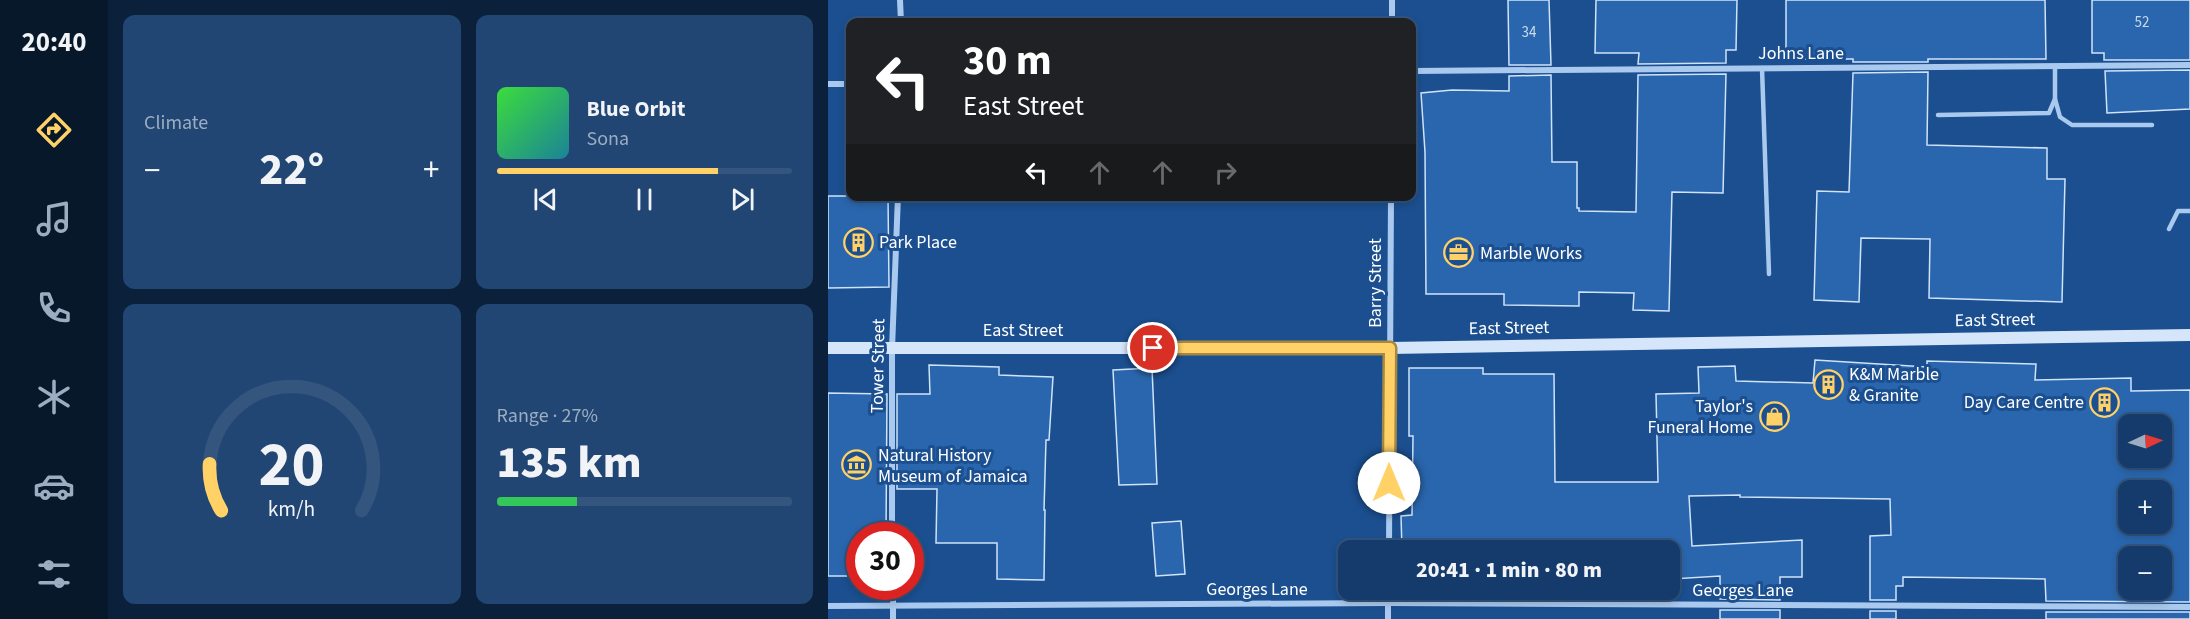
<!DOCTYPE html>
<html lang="en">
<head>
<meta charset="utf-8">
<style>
  body { margin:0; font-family:"Source Sans 3",sans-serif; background:#214673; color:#f1f3f6; height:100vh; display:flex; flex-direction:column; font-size:22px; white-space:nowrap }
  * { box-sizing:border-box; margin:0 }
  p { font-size:20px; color:#9dadc1 }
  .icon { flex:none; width:33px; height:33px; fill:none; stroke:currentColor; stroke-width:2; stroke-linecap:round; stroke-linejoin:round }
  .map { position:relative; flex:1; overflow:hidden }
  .panel { display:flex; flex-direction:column; gap:15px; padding:15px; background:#0b203b; width:720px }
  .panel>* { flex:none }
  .top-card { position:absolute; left:18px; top:18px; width:570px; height:183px; border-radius:12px; box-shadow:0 3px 9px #0003,0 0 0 2px #33557e; background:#202124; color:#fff; overflow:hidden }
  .needle { width:39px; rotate:86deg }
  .buttons { position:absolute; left:1290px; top:414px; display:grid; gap:12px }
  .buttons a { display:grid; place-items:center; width:54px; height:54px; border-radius:12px; background:#143b6b; box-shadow:0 3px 9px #0003,0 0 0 2px #33557e; font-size:30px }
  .speed { position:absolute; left:18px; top:522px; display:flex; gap:12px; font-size:30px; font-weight:700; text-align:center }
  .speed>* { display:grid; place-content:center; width:78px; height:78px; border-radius:50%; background:#143b6b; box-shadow:0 3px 9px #0003,0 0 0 2px #33557e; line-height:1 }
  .speed .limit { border:9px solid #d22; background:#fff; color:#111 }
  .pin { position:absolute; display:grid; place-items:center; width:51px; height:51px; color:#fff; margin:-26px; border:3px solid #fff; border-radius:50%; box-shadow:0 2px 6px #0007 }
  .me { position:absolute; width:66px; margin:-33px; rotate:0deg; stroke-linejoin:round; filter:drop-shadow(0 0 4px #0008) }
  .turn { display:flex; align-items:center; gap:21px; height:126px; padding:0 18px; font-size:27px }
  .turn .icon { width:78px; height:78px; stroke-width:2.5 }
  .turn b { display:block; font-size:42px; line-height:51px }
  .lanes { display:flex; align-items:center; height:57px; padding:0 18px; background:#0003; justify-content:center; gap:30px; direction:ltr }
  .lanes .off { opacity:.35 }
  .big { font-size:45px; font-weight:800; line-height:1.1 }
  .panel .tile { flex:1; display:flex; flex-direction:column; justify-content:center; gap:9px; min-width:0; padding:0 21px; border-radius:12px; background:#214673 }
  .panel .dial { align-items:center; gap:0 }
  .dial svg { height:156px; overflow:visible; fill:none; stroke:#33557e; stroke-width:7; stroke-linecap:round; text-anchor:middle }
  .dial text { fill:#f1f3f6; stroke:none }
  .song { display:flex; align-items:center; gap:18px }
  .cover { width:72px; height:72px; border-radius:9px; background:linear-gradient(135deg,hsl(120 70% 55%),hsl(190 70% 35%)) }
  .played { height:6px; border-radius:3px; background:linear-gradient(90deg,#ffd166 75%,#33557e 75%) }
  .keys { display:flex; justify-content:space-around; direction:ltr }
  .heat { display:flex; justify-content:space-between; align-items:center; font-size:33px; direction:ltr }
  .charge { height:9px; border-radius:4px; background:linear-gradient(90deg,#34c759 27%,#33557e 0) }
  .panel .tiles { flex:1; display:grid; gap:15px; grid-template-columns:repeat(2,1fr) }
  .trip { position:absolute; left:510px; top:540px; width:342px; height:60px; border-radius:12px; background:#143b6b; box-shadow:0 3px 9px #0003,0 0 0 2px #33557e; font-weight:800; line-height:60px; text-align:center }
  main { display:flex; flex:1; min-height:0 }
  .tab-bar { display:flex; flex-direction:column; width:108px; justify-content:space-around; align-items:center; background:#08182b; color:#9dadc1 }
  .tab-bar .icon { width:42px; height:42px }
  .tab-bar .active { color:#ffd166 }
  .tab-bar b { font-size:27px; color:#f1f3f6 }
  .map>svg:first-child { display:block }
  .building { fill:#2a66ad; stroke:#cfe3fa; stroke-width:1.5; fill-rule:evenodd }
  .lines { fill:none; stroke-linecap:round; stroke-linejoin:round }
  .service { stroke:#a9c9ee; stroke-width:4.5 }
  .minor { stroke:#a9c9ee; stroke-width:6 }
  .secondary { stroke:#d6e6fa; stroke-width:12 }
  .route-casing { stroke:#a68842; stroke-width:15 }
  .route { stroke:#ffd166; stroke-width:10 }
  .labels { text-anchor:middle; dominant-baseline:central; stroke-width:6; stroke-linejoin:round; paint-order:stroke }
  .number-label { font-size:15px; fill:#cad9ea }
  .street-label { font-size:18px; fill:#fff; stroke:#1b4f8f }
  .poi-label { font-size:18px; fill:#fff; stroke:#1b4f8f; text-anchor:start }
</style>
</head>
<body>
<main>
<nav class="tab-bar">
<b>20:40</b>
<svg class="icon active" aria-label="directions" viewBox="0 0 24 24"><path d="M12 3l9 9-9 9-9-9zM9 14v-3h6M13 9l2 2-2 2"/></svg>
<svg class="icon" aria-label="music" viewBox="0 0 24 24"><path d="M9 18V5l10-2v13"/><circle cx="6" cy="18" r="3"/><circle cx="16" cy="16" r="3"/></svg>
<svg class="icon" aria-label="phone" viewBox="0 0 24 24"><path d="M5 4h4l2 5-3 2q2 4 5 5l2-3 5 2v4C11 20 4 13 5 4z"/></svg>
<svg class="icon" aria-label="climate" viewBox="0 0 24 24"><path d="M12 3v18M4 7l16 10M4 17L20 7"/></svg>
<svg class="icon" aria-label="car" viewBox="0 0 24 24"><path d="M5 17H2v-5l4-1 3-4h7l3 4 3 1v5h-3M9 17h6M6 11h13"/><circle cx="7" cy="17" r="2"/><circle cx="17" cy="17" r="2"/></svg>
<svg class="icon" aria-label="filters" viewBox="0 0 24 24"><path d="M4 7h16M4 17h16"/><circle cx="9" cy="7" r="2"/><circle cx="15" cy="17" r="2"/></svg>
</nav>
<section class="panel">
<div class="tiles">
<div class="tile"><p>Climate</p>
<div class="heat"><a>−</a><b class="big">22°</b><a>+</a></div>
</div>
<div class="tile">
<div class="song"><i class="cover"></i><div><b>Blue Orbit</b><p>Sona</p></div></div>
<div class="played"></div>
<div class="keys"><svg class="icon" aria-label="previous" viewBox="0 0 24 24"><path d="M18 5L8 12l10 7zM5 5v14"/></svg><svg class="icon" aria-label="pause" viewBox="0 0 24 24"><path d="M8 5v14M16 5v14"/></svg><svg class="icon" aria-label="next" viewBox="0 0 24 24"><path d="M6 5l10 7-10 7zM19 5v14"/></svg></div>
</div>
<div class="tile dial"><svg viewBox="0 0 100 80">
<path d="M14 69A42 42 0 1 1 86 69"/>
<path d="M14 69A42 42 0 0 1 8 45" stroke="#ffd166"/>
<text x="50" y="56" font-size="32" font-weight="700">20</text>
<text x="50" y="72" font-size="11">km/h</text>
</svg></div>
<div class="tile"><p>Range · 27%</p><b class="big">135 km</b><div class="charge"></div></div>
</div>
</section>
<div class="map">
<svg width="1362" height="619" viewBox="0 0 1362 619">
  <rect width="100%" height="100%" fill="#1b4f8f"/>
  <g class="building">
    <path d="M 680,0 L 721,0 L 723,65 L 681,65 Z"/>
    <path d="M 768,0 L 909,0 L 908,50 L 898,50 L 898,63 L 810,64 L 811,53 L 767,53 Z"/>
    <path d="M 958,0 L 1217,0 L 1218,59 L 1100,59 L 1100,62 L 1025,62 L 1025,59 L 958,59 Z"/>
    <path d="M 1264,0 L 1362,0 L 1362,60 L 1276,60 L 1276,53 L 1264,53 Z"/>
    <path d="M 1362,70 L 1362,109 L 1279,113 L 1277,71 Z"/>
    <path d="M 1100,72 L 1099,145 L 1219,148 L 1219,179 L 1237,179 L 1234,302 L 1101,298 L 1102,239 L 1033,238 L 1031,302 L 986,300 L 989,191 L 1021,192 L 1025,73 Z"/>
    <path d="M 898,74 L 895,193 L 844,192 L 841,311 L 805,310 L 806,293 L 751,292 L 751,306 L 676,305 L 676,294 L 598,294 L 597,152 L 593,93 L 624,90 L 681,91 L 681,76 L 723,75 L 724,162 L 749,162 L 749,208 L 751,208 L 751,211 L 808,212 L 810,75 Z"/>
    <path d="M 0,196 L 60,196 L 61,287 L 0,288 Z"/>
    <path d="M 987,360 L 1099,367 L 1099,361 L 1208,364 L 1207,380 L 1303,378 L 1303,391 L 1362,390 L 1362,602 L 1218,601 L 1217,579 L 1075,577 L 1075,586 L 1068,586 L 1068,600 L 1042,600 L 1042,536 L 1063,535 L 1062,499 L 912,497 L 912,495 L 861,496 L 864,546 L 974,540 L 974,577 L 952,577 L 952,600 L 892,599 L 892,576 L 844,579 L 843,550 L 574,550 L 573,516 L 584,515 L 585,436 L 581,436 L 581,368 L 655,368 L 655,374 L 726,374 L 727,482 L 830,482 L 828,394 L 871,393 L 870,367 L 907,366 L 908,381 L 985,383 ZM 1300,424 L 1334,424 L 1334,458 L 1300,458 ZM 1300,490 L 1334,490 L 1334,524 L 1300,524 ZM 1300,556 L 1334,556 L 1334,590 L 1300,590 Z"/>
    <path d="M 101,365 L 171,367 L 171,375 L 225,377 L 221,440 L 218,440 L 216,510 L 217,510 L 216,580 L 169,579 L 169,543 L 108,543 L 109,489 L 69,489 L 69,394 L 102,394 Z"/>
    <path d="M 324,368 L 329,484 L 291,485 L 285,370 Z"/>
    <path d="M 0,393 L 59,394 L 58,536 L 32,536 L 32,576 L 0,576 Z"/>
    <path d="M 353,521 L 357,574 L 328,576 L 324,523 Z"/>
    <rect x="892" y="610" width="60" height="9"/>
    <rect x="1042" y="611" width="26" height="8"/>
    <rect x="1218" y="612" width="144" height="7"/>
  </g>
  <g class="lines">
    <g class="service">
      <path d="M 934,68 L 941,274"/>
      <path d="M 1227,99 L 1232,117 L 1244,125 L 1324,125"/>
      <path d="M 1110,115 L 1221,113 L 1227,99 L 1227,67"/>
      <path d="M 1341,229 L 1350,211 L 1362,211"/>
    </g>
    <g class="minor">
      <path d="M 72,0 L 73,22"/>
      <path d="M 564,22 L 564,0"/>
      <path d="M 584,71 L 1362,65"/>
      <path d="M 0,84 L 22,84"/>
      <path d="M 64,536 L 64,349 L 70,196"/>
      <path d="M 561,550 L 563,196"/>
      <path d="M 65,586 L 65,619"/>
      <path d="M 0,606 L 560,603 L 1362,607"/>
      <path d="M 560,619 L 560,590"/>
    </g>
    <path class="secondary" d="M 0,348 L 562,348 L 1362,335"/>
  </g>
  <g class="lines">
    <defs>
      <path id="route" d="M 325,348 L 562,348 L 561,483"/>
    </defs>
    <use href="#route" class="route-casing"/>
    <use href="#route" class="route"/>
  </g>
  <defs>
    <symbol id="building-ring" viewBox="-11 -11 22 22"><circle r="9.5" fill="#1b4f8f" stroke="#ffd166" stroke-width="1.5"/><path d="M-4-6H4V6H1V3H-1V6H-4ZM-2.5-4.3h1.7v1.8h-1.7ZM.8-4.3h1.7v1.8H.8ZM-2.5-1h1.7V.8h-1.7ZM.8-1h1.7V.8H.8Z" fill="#ffd166"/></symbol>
    <symbol id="office-ring" viewBox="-11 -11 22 22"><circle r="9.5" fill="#1b4f8f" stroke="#ffd166" stroke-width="1.5"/><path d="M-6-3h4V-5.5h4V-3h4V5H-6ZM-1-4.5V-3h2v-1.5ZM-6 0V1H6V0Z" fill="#ffd166"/></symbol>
    <symbol id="shop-ring" viewBox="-11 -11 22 22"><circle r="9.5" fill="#1b4f8f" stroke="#ffd166" stroke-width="1.5"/><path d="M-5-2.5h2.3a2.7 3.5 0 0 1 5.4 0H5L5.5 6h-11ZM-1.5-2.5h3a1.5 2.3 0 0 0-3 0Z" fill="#ffd166"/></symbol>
    <symbol id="museum-ring" viewBox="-11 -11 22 22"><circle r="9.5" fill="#1b4f8f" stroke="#ffd166" stroke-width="1.5"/><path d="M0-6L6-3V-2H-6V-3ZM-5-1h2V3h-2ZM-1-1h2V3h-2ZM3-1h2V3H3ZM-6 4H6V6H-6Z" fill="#ffd166"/></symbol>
  </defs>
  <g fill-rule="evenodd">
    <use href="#building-ring" x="14" y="226" width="33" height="33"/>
    <use href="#office-ring" x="614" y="236" width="33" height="33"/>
    <use href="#building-ring" x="984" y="368" width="33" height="33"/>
    <use href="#building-ring" x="1260" y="386" width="33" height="33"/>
    <use href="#shop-ring" x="930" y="400" width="33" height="33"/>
    <use href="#museum-ring" x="12" y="448" width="33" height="33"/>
  </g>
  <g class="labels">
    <g class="number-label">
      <text x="1314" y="22">52</text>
      <text x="701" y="32">34</text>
    </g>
    <g class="street-label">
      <text x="973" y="53">Johns Lane</text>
      <text transform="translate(547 283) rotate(-90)">Barry Street</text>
      <text transform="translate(1167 320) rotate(-1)">East Street</text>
      <text transform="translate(681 328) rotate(-1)">East Street</text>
      <text x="195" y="330">East Street</text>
      <text transform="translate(50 366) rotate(-89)">Tower Street</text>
      <text x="429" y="589">Georges Lane</text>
      <text x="915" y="590">Georges Lane</text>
    </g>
    <g class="poi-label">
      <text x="51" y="242">Park Place</text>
      <text x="652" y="253">Marble Works</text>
      <text x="1021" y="374">K&amp;M Marble<tspan x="1021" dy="21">&amp; Granite</tspan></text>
      <text x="1256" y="402" text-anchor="end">Day Care Centre</text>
      <text x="925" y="406" text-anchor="end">Taylor's<tspan x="925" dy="21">Funeral Home</tspan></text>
      <text x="50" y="455">Natural History<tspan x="50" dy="21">Museum of Jamaica</tspan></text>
    </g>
  </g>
</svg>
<div class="buttons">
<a><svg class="needle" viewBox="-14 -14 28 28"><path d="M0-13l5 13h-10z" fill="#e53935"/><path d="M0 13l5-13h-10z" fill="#9dadc1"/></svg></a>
<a>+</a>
<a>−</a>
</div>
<div class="speed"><div class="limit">30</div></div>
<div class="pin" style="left:325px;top:348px;background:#d93025"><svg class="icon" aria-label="arrive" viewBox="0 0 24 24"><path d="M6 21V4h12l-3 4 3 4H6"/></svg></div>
<svg class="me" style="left:561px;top:483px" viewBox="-20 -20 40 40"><circle r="19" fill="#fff"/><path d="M0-13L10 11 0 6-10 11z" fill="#ffd166"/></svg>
<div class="trip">20:41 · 1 min · 80 m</div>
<div class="top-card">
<div class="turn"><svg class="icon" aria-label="left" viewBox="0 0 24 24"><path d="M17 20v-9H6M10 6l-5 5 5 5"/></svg><div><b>30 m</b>East Street</div></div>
<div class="lanes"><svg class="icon" aria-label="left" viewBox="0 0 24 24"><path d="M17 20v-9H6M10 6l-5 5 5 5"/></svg><svg class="icon off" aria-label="ahead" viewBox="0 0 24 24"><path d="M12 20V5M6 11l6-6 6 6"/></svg><svg class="icon off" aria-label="ahead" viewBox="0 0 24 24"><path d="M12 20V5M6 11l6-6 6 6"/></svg><svg class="icon off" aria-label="right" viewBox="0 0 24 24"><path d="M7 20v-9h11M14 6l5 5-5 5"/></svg></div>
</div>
</div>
</main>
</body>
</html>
